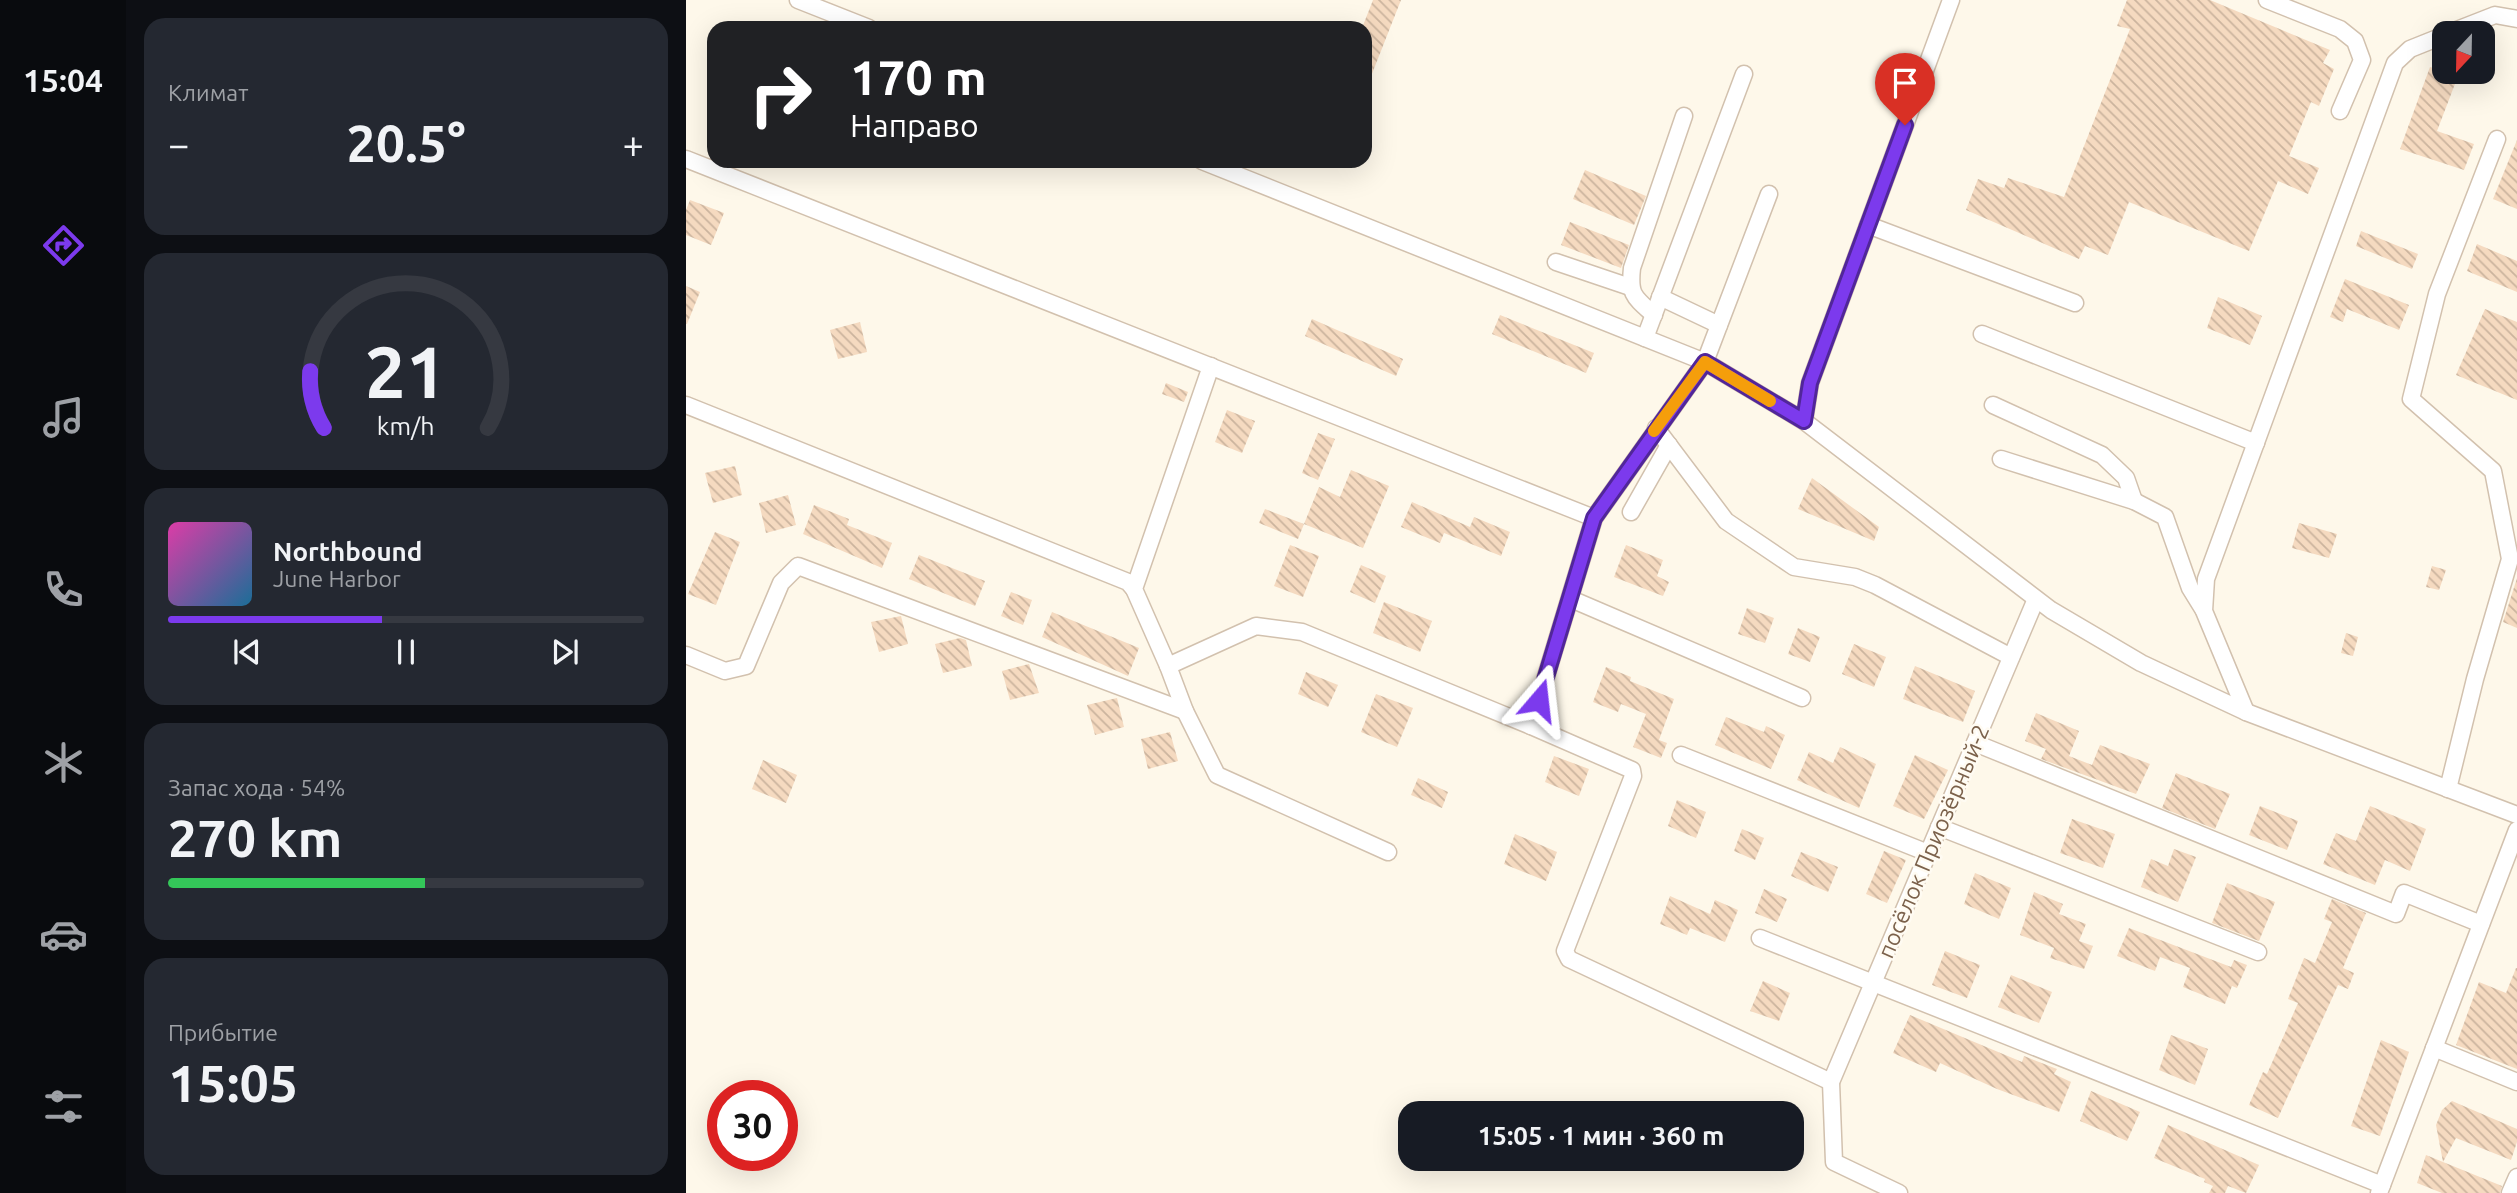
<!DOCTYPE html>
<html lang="ru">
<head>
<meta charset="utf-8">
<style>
  body { margin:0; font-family:Ubuntu,sans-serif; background:#242831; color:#f1f3f6; height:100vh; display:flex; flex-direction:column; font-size:26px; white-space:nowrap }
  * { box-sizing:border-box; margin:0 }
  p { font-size:23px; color:#9ea1a6 }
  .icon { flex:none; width:38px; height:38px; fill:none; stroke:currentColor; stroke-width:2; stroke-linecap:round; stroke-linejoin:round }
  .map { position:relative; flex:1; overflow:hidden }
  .drawer { display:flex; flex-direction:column; gap:18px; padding:18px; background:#0d0f14; width:560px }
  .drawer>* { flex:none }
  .top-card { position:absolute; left:21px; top:21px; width:665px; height:147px; border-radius:21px; box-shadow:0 7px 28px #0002; background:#202124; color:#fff; overflow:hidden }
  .needle { width:46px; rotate:202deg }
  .tools { position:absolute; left:1746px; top:21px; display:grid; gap:14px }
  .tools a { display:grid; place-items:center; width:63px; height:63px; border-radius:14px; background:#171b24; box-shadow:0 7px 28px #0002; font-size:35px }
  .speed { position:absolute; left:21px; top:1080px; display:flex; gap:14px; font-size:35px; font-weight:700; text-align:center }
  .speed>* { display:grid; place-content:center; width:91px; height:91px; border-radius:50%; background:#171b24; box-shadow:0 7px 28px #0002; line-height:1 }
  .speed .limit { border:10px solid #d22; background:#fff; color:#111 }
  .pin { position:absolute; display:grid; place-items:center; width:60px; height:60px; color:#fff; margin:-72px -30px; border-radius:50% 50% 50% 0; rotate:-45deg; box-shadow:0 0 7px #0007 }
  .pin .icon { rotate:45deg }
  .me { position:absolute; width:77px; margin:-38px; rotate:17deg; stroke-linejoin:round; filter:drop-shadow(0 0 5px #0008) }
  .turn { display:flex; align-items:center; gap:24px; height:147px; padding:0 28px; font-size:32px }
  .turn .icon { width:91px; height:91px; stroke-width:2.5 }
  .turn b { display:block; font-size:49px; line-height:60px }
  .big { font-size:52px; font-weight:700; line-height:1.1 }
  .drawer .widget { flex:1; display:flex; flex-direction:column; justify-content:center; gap:10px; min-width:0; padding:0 24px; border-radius:21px; background:#242831 }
  .drawer .dial { align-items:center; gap:0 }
  .dial svg { height:182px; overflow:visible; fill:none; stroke:#363941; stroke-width:7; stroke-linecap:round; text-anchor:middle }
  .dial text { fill:#f1f3f6; stroke:none }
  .song { display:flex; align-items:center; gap:21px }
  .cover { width:84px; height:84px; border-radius:10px; background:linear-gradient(135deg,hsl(320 70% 55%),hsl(200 70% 35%)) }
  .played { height:7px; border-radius:4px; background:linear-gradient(90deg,#7c3aed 45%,#363941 45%) }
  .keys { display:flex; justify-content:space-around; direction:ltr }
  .heat { display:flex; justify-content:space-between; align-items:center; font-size:38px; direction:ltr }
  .charge { height:10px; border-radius:5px; background:linear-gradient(90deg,#34c759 54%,#363941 0) }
  .trip { position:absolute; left:712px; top:1101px; width:406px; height:70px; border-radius:21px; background:#171b24; box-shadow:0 7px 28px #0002; font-weight:700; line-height:70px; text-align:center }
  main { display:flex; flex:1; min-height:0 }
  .tabs { display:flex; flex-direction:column; width:126px; justify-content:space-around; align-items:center; background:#090b0e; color:#9ea1a6 }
  .tabs .icon { width:49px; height:49px }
  .tabs .active { color:#7c3aed }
  .tabs b { font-size:32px; color:#f1f3f6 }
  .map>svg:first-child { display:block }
  .building { fill:url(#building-back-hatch) }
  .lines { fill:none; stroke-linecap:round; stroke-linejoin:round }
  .minor-casing { stroke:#d2c1ae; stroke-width:19 }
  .minor { stroke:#fff; stroke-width:16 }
  .route-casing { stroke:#51269a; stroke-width:18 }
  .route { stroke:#7c3aed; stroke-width:12 }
  .slow { stroke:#f59e0b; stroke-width:12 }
  .labels { text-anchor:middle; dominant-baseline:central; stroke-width:5; stroke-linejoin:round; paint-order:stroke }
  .street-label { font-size:23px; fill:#7b614b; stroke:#fffbf2 }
</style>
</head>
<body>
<main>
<nav class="tabs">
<b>15:04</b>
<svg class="icon active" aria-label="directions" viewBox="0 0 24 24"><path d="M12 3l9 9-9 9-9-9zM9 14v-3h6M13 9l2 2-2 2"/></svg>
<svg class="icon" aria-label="music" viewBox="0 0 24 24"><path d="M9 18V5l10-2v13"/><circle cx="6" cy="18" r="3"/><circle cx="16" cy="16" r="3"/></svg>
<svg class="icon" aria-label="phone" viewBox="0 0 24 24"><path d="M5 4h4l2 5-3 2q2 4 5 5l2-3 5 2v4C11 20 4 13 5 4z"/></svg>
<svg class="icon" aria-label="climate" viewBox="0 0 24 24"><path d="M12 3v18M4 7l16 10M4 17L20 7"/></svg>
<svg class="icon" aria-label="car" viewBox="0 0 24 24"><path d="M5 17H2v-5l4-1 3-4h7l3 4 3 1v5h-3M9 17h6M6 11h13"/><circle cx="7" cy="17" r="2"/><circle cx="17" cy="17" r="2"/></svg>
<svg class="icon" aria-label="filters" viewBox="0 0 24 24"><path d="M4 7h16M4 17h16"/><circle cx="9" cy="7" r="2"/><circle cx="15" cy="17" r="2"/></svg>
</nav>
<section class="drawer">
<div class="widget"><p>Климат</p>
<div class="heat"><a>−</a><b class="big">20.5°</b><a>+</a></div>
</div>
<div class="widget dial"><svg viewBox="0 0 100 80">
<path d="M14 69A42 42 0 1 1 86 69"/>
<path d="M14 69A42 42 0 0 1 8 44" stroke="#7c3aed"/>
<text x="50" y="56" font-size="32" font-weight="700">21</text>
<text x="50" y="72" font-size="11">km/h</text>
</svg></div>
<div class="widget">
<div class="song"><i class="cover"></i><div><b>Northbound</b><p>June Harbor</p></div></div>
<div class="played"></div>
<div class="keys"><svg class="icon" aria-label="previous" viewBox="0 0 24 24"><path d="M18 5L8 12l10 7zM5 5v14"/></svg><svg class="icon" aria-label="pause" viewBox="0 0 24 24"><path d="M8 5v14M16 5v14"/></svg><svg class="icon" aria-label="next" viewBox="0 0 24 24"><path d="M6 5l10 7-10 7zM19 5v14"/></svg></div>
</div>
<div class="widget"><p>Запас хода · 54%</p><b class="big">270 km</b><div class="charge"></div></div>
<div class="widget"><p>Прибытие</p><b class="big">15:05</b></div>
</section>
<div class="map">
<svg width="1831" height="1193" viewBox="0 0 1831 1193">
  <defs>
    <pattern id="building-back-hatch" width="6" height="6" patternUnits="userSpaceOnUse" patternTransform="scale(1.75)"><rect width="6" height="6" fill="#f5dac0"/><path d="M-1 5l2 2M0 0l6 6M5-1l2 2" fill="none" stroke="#cbb49e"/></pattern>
  </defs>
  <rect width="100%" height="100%" fill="#fef8ea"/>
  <g class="building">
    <path d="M 687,0 L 715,0 L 680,89 L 679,28 L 676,28 Z"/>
    <path d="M 1441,0 L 1524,0 L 1644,50 L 1637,63 L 1648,69 L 1633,106 L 1625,102 L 1603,156 L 1633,168 L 1622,194 L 1592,181 L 1563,251 L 1443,202 L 1422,255 L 1399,246 L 1393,259 L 1280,210 L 1292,179 L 1318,188 L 1322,178 L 1378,197 L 1444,29 L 1431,26 Z"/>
    <path d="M 1744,67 L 1772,76 L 1751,131 L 1788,144 L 1778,170 L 1714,149 Z"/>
    <path d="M 1831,140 L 1831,209 L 1807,199 Z"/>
    <path d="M 899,170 L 960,196 L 948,225 L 887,199 Z"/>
    <path d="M 4,200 L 38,213 L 25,245 L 0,235 L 0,210 Z"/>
    <path d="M 884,222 L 943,245 L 935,268 L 875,245 Z"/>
    <path d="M 1675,231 L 1732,254 L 1726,269 L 1670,246 Z"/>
    <path d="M 1791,244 L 1831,261 L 1831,292 L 1781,271 Z"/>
    <path d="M 1659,279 L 1723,305 L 1713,330 L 1661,309 L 1657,322 L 1644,317 Z"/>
    <path d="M 0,286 L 14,292 L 1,324 L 0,324 Z"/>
    <path d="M 1532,297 L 1576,316 L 1564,345 L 1521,328 Z"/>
    <path d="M 1799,309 L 1831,322 L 1831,400 L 1770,375 Z"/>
    <path d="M 814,315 L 908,353 L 900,373 L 806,334 Z"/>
    <path d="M 626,319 L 717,359 L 710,376 L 619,336 Z"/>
    <path d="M 174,322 L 181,352 L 152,359 L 144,330 Z"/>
    <path d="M 480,383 L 502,392 L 498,402 L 476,394 Z"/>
    <path d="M 541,410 L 569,421 L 556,453 L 529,442 Z"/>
    <path d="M 632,433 L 649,439 L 632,480 L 616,473 Z"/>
    <path d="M 49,466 L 56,495 L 27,503 L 19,473 Z"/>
    <path d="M 665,470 L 703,486 L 677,548 L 618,524 L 633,487 L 654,497 Z"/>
    <path d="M 1126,478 L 1193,527 L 1188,541 L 1112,509 Z"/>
    <path d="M 102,495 L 110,525 L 80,533 L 73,503 Z"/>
    <path d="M 726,502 L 784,527 L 788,517 L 824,532 L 815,556 L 758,533 L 754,543 L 715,527 Z"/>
    <path d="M 128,505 L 163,519 L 161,525 L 206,543 L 196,568 L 117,534 Z"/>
    <path d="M 579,509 L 618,524 L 612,539 L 573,523 Z"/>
    <path d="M 1613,523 L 1651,534 L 1643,558 L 1606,548 Z"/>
    <path d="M 29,532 L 54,542 L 30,605 L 2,594 Z"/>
    <path d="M 604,545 L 633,556 L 617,597 L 588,586 Z"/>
    <path d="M 940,545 L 977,560 L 971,576 L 983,582 L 977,596 L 928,577 Z"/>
    <path d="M 233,555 L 299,581 L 289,606 L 223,579 Z"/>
    <path d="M 675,565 L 700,576 L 689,603 L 664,592 Z"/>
    <path d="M 1746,566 L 1760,570 L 1753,590 L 1740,587 Z"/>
    <path d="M 1831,578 L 1831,628 L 1817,622 Z"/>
    <path d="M 325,592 L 346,600 L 337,625 L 315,616 Z"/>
    <path d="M 698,602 L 746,621 L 734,652 L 687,633 Z"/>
    <path d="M 1061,608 L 1088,618 L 1079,643 L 1052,634 Z"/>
    <path d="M 366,612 L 453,648 L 442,676 L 356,637 Z"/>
    <path d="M 215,616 L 222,644 L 193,652 L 185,622 Z"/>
    <path d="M 1112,628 L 1134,637 L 1124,662 L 1102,654 Z"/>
    <path d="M 1660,633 L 1672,637 L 1667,656 L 1655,653 Z"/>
    <path d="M 274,638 L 280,640 L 286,666 L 257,673 L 249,644 Z"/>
    <path d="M 1168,644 L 1200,657 L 1188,687 L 1156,674 Z"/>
    <path d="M 343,664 L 353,693 L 324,700 L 316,671 Z"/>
    <path d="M 1229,666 L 1289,691 L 1277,722 L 1217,699 Z"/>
    <path d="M 920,667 L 945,677 L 944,681 L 988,699 L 973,740 L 981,743 L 975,758 L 947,747 L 960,714 L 935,704 L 932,712 L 907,702 Z"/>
    <path d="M 620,672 L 652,685 L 642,707 L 612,694 Z"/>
    <path d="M 690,694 L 727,708 L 711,747 L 675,732 Z"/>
    <path d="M 431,698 L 438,727 L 409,735 L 401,705 Z"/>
    <path d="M 1350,713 L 1393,731 L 1383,756 L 1406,765 L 1414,745 L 1464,764 L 1450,794 L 1355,759 L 1360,749 L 1339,741 Z"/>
    <path d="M 1040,717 L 1078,732 L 1080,726 L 1099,735 L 1085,769 L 1029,745 Z"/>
    <path d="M 484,732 L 492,761 L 462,769 L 455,739 Z"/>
    <path d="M 1154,747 L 1190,764 L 1173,808 L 1111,780 L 1123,752 L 1147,763 Z"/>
    <path d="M 1229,755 L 1262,770 L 1238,819 L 1207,806 Z"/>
    <path d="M 868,756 L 903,769 L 893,796 L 859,782 Z"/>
    <path d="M 77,760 L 111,775 L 100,803 L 66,789 Z"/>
    <path d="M 1490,773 L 1544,794 L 1529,829 L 1476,808 Z"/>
    <path d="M 732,778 L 762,792 L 756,808 L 725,795 Z"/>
    <path d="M 991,800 L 1020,812 L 1010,838 L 982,826 Z"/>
    <path d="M 1574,806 L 1612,821 L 1601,850 L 1563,835 Z"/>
    <path d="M 1684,806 L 1740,829 L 1724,871 L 1699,860 L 1689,885 L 1637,864 L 1650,833 L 1670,841 Z"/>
    <path d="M 1386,819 L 1429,834 L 1417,868 L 1374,853 Z"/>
    <path d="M 1056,829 L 1078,838 L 1069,860 L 1048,851 Z"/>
    <path d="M 829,834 L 871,852 L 860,881 L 818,864 Z"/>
    <path d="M 1488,849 L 1510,857 L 1492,902 L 1455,887 L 1465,859 L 1482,866 Z"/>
    <path d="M 1198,851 L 1220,860 L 1201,903 L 1180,894 Z"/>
    <path d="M 1115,852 L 1152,867 L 1142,892 L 1105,876 Z"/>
    <path d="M 1289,873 L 1325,888 L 1313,919 L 1278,904 Z"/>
    <path d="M 1541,883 L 1589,902 L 1573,941 L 1526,923 Z"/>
    <path d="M 1078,889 L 1101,899 L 1091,922 L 1069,913 Z"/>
    <path d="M 1348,892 L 1377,904 L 1373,914 L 1400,924 L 1393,941 L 1407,946 L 1398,969 L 1364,958 L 1368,948 L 1334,935 Z"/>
    <path d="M 984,896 L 1024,914 L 1029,900 L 1052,910 L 1039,942 L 1004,928 L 1001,935 L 974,924 Z"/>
    <path d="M 1646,899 L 1680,913 L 1657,968 L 1668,973 L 1662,989 L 1652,985 L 1592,1118 L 1563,1105 L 1577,1072 L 1581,1074 L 1612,1003 L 1602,999 L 1618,958 L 1629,963 L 1646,922 L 1638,919 Z"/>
    <path d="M 1443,928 L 1545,967 L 1548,960 L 1561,965 L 1551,988 L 1546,986 L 1539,1004 L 1497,987 L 1504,968 L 1474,957 L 1469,971 L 1431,956 Z"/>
    <path d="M 1259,951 L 1294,965 L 1281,998 L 1246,985 Z"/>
    <path d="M 1830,968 L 1831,968 L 1831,1069 L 1770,1045 L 1793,982 L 1820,993 Z"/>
    <path d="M 1325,975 L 1366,992 L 1353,1023 L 1312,1007 Z"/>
    <path d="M 1077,981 L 1104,993 L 1093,1021 L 1064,1011 Z"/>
    <path d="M 1224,1015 L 1336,1062 L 1338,1056 L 1371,1069 L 1368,1074 L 1385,1082 L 1373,1112 L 1311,1089 L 1254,1063 L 1250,1072 L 1207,1053 Z"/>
    <path d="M 1485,1035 L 1522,1049 L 1509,1085 L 1473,1070 Z"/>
    <path d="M 1695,1040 L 1723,1052 L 1694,1136 L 1665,1126 Z"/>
    <path d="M 1405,1091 L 1454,1112 L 1441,1141 L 1394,1121 Z"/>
    <path d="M 1766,1101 L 1831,1129 L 1831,1142 L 1825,1160 L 1770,1138 L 1757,1162 L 1816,1186 L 1814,1193 L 1756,1193 L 1731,1183 L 1740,1155 L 1757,1162 L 1750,1125 L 1756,1110 Z"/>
    <path d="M 1482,1125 L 1573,1165 L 1560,1193 L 1542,1186 L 1539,1193 L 1523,1193 L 1527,1186 L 1518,1182 L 1519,1179 L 1468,1158 Z"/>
  </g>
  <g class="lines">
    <defs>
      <g id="minor">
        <path d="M 112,0 L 183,28"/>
        <path d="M 1581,0 L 1654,29 L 1669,41 L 1676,60 L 1654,111"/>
        <path d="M 1763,33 L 1809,15 L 1831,19"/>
        <path d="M 0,159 L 908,518"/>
        <path d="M 516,161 L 1019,362 L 1118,421 L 1365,610 L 1455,663 L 1560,712 L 1831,815"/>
        <path d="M 1182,225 L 1389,303"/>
        <path d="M 870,262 L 944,287"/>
        <path d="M 974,297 L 1033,325"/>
        <path d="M 968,315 C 948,297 943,295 946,268 L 998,116"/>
        <path d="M 1296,334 L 1570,443"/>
        <path d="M 959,338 L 1058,74"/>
        <path d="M 0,405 L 442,582 L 448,589"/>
        <path d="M 1307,405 L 1416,455 L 1440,478 L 1448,501"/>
        <path d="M 1118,421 L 1124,383 L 1265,0"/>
        <path d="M 970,428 L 1040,521 L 1108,567 L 1169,577 L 1189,585 L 1325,657"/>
        <path d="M 1315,459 L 1448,501 L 1479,517 L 1504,588 L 1517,609"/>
        <path d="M 945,512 L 983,445"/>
        <path d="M 885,599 L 1116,698"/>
        <path d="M 0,655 L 39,671 L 60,666 L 95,583 L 112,566 L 499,711"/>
        <path d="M 482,666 L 448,589 L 525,366"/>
        <path d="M 1560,712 L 1518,611 L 1520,579 L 1709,63 L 1724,49 L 1759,35"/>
        <path d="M 845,726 L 946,770 L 947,776 L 879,951 L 883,959 L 1145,1082"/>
        <path d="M 1289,743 L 1710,914 L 1718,893 L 1795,924"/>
        <path d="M 995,755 L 1242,853"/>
        <path d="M 1762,789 L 1789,679 L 1824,559 L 1807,471 L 1725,399 L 1751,294 L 1811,139"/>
        <path d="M 1253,827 L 1572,952"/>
        <path d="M 702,852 L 531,775 L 499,711 L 482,666 L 570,626 L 616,632 L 845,726 L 908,518 L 1019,362 L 1083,194"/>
        <path d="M 1074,938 L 1696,1185"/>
        <path d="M 1748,1048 L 1831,1082"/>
        <path d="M 1213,1193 L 1148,1162 L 1145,1082 L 1350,599"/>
        <path d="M 1693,1193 L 1831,830"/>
        <path d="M 1824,1193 L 1831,1177"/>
      </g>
    </defs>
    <use href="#minor" class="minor-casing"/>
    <use href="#minor" class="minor"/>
  </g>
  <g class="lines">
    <defs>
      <path id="route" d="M 853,700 L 908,518 L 1019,362 L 1118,421 L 1124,383 L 1219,125"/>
    </defs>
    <use href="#route" class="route-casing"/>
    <use href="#route" class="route"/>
    <path class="slow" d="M 968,431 L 1019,362 L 1084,401"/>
  </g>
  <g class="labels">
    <g class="street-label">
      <text transform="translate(1247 841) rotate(-67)">посёлок Приозёрный-2</text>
    </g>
  </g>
</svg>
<div class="tools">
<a><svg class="needle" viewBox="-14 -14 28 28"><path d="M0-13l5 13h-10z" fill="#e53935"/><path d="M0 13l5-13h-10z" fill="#9ea1a6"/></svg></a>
</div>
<div class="speed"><div class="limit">30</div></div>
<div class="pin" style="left:1219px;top:125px;background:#d93025"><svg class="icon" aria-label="arrive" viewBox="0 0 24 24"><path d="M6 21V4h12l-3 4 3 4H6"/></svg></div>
<svg class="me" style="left:853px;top:700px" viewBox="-20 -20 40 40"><path d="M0-17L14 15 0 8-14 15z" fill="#7c3aed" stroke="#fff" stroke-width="4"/></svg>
<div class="trip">15:05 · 1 мин · 360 m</div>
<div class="top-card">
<div class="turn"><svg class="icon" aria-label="right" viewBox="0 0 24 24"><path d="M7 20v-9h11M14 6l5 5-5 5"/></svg><div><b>170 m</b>Направо</div></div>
</div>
</div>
</main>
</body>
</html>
